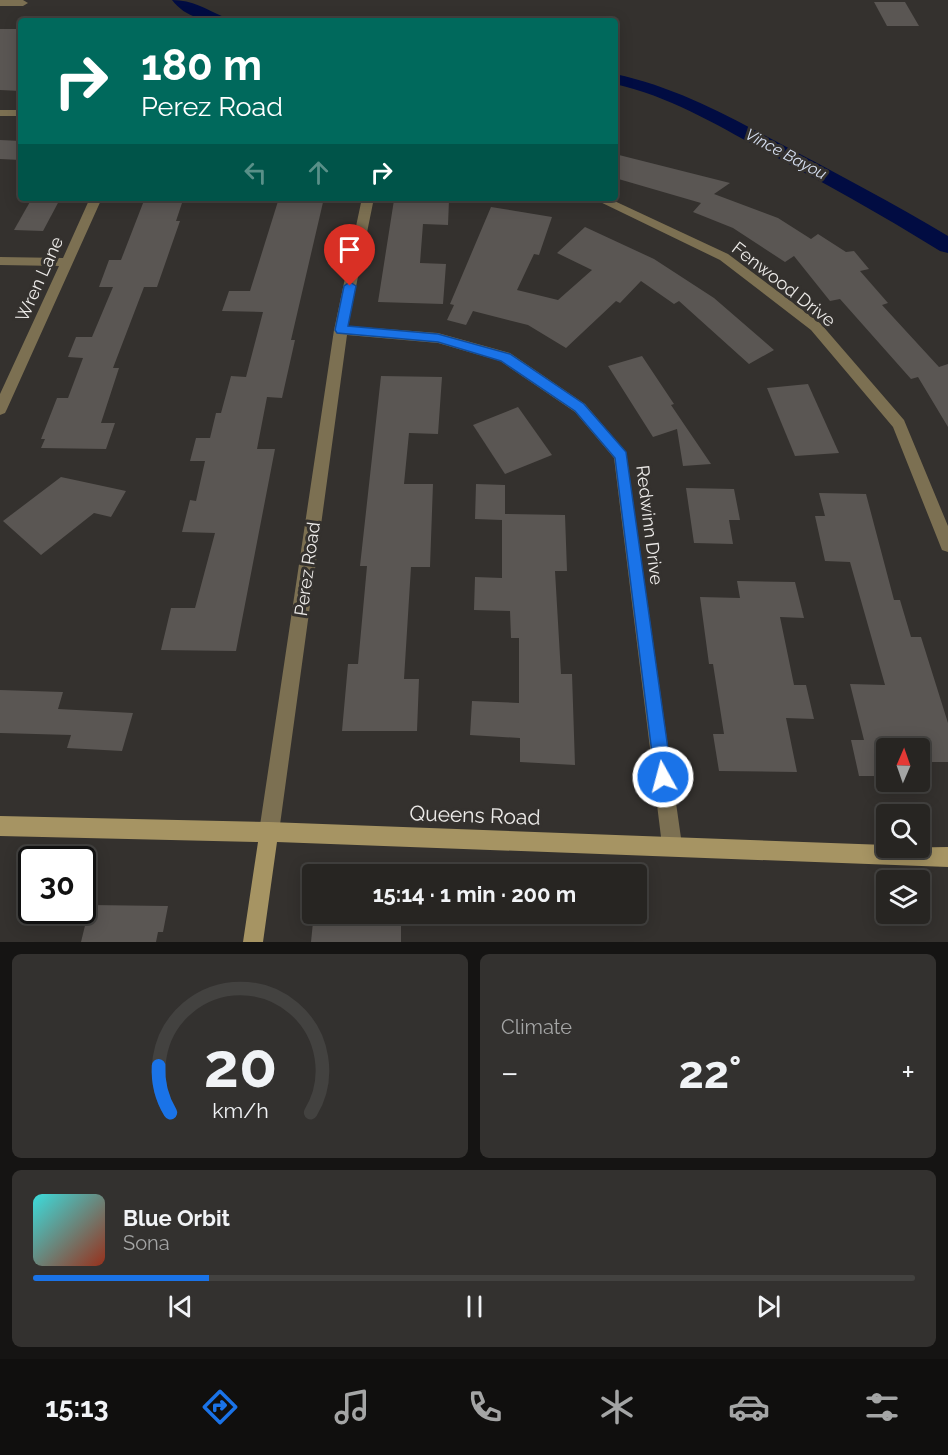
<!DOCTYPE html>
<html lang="en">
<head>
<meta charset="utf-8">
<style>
  body { margin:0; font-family:Raleway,sans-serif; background:#33312f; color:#f1f3f6; height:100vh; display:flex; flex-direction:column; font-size:22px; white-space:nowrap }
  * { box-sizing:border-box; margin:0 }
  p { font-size:20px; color:#a4a5a5 }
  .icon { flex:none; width:33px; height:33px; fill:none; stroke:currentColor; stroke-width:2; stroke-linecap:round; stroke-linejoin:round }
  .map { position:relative; height:942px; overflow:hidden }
  .details { display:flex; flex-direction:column; gap:12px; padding:12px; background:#151413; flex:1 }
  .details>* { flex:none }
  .hud { position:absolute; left:18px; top:18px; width:600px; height:183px; border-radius:6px; box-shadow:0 3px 15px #0003,0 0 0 2px #434240; background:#00695c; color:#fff; overflow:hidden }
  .needle { width:39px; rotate:2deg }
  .tools { position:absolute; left:876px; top:738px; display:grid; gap:12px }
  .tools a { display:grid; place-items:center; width:54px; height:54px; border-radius:6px; background:#272522; box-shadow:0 3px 15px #0003,0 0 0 2px #434240; font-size:30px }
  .speed { position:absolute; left:18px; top:846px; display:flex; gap:12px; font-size:30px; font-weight:700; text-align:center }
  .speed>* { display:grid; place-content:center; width:78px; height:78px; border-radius:50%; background:#272522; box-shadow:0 3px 15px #0003,0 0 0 2px #434240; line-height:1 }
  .speed .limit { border:3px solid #111; border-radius:9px; background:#fff; color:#111 }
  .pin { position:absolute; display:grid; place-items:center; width:51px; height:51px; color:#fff; margin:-62px -26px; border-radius:50% 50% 50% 0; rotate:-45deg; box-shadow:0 0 6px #0007 }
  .pin .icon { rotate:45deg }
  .me { position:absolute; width:66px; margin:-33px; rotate:353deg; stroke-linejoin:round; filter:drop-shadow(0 0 4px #0008) }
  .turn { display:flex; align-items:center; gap:21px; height:126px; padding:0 24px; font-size:27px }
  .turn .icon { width:78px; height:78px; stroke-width:2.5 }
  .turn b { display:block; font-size:42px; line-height:51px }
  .lanes { display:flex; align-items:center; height:57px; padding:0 24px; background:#0003; justify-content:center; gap:30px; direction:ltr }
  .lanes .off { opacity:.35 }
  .big { font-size:45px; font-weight:700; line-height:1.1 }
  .details .widget { flex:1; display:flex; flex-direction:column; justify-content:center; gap:9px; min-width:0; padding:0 21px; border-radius:9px; background:#33312f }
  .details .dial { align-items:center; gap:0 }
  .dial svg { height:156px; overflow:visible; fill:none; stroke:#434240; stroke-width:7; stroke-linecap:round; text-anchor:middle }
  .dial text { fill:#f1f3f6; stroke:none }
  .song { display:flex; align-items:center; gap:18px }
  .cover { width:72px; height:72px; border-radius:9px; background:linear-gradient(135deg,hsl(180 70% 55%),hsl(10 70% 35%)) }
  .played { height:6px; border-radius:3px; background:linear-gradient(90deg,#1a73e8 20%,#434240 20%) }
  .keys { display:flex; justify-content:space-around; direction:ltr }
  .heat { display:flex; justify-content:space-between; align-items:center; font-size:33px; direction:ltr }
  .details .tiles { flex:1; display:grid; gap:12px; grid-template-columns:1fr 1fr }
  .widget:last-child { grid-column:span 2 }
  .trip { position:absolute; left:302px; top:864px; width:345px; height:60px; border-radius:6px; background:#272522; box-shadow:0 3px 15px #0003,0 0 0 2px #434240; font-weight:700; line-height:60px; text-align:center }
  .dock { display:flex; height:96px; justify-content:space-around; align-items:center; background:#100f0e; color:#a4a5a5 }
  .dock .icon { width:42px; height:42px }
  .dock .active { color:#1a73e8 }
  .dock b { font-size:27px; color:#f1f3f6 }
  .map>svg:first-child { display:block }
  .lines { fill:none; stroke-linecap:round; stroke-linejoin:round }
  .canal { fill:#010c42; fill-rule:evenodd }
  .building { fill:#5a5653 }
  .street { fill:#7c7052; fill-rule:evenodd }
  .secondary { fill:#a69463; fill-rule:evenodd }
  .route { fill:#1a73e8; stroke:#114b97; stroke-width:1.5 }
  .labels { text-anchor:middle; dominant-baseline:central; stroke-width:6; stroke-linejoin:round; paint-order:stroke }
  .far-water-label { font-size:16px; font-style:italic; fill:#d7e0f2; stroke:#34312e }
  .street-label { font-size:18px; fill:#edebe9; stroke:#34312e }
  .near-street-label { font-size:21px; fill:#edebe9; stroke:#34312e }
</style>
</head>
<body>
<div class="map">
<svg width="948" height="942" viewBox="0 0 948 942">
  <rect width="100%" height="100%" fill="#34312e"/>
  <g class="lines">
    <g class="canal">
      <path d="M 172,0 C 193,0 205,9 224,17 L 226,21 C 205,21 186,18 172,0 Z"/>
      <path d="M 615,74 C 675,87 725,114 779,143 C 836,173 893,203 948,236 L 948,253 L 940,251 C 882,215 822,182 761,149 C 714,123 668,96 615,84 Z"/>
    </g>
  </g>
  <g class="building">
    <path d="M 874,2 L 905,2 L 919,26 L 887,26 Z"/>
    <path d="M 0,29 L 21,29 L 21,91 L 0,90 Z"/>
    <path d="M 0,140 L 21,141 L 21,160 L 0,159 Z"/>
    <path d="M 615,154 L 730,183 L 714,194 L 778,218 L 811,239 L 818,234 L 846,252 L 854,251 L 869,269 L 860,271 L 888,303 L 882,305 L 939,367 L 948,364 L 948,427 L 918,377 L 911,379 L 840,299 L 830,301 L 794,256 L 785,262 L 733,228 L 693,212 L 701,203 L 615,178 Z"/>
    <path d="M 145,198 L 183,200 L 176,221 L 180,221 L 157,287 L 144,287 L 113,368 L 119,368 L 101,423 L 115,423 L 106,449 L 41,448 L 45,439 L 41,439 L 57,398 L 68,398 L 83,358 L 68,357 L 76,337 L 92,337 L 113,287 L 99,287 L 109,260 L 121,260 Z"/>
    <path d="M 279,198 L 324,198 L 291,340 L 295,340 L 282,398 L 267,397 L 257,449 L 275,449 L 236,651 L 161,650 L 171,608 L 195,608 L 215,533 L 182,532 L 190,500 L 196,501 L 205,461 L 190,461 L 196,438 L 210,438 L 216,413 L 221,413 L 231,376 L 246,377 L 263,312 L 222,311 L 229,291 L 250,291 Z"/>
    <path d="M 31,200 L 59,201 L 43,231 L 14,230 Z"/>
    <path d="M 394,200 L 449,200 L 448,225 L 423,224 L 420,263 L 446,264 L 443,304 L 378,302 Z"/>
    <path d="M 491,207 L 552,217 L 539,255 L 534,254 L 517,290 L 558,300 L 592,270 L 557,253 L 585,227 L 654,259 L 714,298 L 774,350 L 749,364 L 679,301 L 674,304 L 641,281 L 620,303 L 616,301 L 566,348 L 528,325 L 473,311 L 466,325 L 447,320 L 454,305 L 450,304 Z"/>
    <path d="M 642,356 L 674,404 L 671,405 L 711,464 L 683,466 L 677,429 L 653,437 L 608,366 Z"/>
    <path d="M 381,376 L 442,377 L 438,434 L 409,433 L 404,484 L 433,484 L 430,567 L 411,567 L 404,679 L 419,679 L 417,731 L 342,731 L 348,664 L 358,664 L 367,566 L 360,566 Z"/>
    <path d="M 808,384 L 839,453 L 795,456 L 767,388 Z"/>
    <path d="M 518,407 L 552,455 L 505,474 L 473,425 Z"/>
    <path d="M 61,477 L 126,491 L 111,517 L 94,513 L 41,555 L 3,521 Z"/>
    <path d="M 476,484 L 505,485 L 505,514 L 565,515 L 567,571 L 555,571 L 561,674 L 572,674 L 575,765 L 520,762 L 520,738 L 470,735 L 472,701 L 519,703 L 519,638 L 511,638 L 510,611 L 474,610 L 475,577 L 502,578 L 502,520 L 475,519 Z"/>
    <path d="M 686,488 L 734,489 L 740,520 L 729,520 L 733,544 L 694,543 Z"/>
    <path d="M 819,493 L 866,494 L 894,600 L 900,600 L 911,637 L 921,637 L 948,723 L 948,762 L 920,762 L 920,748 L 886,748 L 886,776 L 859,776 L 851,740 L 864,740 L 850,684 L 885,685 L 850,562 L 825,561 L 815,516 L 825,516 Z"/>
    <path d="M 737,581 L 795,582 L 804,618 L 780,617 L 794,685 L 806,685 L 814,719 L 786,718 L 797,772 L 719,771 L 713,734 L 724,734 L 713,664 L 709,664 L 700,597 L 740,598 Z"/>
    <path d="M 0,690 L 63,692 L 58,709 L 133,713 L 122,751 L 67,748 L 71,735 L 0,733 Z"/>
    <path d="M 90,905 L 168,906 L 163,932 L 158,932 L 156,942 L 81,942 Z"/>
    <path d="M 313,922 L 401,924 L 401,942 L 311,942 Z"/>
  </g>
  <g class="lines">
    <g class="street">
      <path d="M 0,0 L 23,0 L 28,3 L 23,6 L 0,6 Z"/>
      <rect x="0" y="110" width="21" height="6"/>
      <path d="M 90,198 L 102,198 L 7,409 L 5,413 L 0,415 L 0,394 L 59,266 L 0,265 L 0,257 L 63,258 Z"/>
      <path d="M 362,198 L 374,198 L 348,326 L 438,333 L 510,353 L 585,404 L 626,452 L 682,845 L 679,852 L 672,855 L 665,852 L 662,845 L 614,458 L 575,412 L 500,361 L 438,343 L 347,335 L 279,832 L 276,839 L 269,842 L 262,839 L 259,832 L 334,330 Z"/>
      <path d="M 592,198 L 608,198 L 728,254 L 821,324 L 904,420 L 948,526 L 948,552 L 942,550 L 940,545 L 893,427 L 811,330 L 720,260 Z"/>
    </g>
    <path class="secondary" d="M 0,816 L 269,822 L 886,845 L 886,848 L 948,847 L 948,867 L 277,842 L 263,942 L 243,942 L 258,842 L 0,836 Z"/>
  </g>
  <path class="route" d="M 350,282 L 356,286 L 348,326 L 438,334 L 510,354 L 584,404 L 626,452 L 672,777 L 669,783 L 663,785 L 657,783 L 655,777 L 615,458 L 575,411 L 501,361 L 438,342 L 337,333 L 335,330 L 344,286 Z"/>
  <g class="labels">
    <g class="far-water-label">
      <text transform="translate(786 154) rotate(28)">Vince Bayou</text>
    </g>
    <g class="street-label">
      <text transform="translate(39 279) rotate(-66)">Wren Lane</text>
      <text transform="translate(784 284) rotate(38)">Fenwood Drive</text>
      <text transform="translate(650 525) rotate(83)">Redwinn Drive</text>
      <text transform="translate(307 569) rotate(-82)">Perez Road</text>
    </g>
    <g class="near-street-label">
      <text transform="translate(475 815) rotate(2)">Queens Road</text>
    </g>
  </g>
</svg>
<div class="tools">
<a><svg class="needle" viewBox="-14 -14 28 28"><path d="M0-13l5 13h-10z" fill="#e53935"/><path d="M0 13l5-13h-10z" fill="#a4a5a5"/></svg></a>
<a><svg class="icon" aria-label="search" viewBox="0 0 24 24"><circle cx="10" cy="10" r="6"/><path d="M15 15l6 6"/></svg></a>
<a><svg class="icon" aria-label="layers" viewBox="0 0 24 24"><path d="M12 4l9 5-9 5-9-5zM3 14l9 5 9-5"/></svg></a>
</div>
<div class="speed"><div class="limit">30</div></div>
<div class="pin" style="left:350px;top:286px;background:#d93025"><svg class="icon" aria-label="arrive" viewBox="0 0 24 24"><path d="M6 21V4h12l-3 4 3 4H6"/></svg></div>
<svg class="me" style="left:663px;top:777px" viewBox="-20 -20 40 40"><circle r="17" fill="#1a73e8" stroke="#fff" stroke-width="3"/><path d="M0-11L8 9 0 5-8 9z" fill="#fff"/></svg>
<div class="trip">15:14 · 1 min · 200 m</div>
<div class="hud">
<div class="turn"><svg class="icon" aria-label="right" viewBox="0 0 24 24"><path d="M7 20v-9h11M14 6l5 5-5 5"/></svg><div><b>180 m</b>Perez Road</div></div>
<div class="lanes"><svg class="icon off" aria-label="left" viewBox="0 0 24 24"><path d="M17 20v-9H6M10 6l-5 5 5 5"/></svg><svg class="icon off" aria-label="ahead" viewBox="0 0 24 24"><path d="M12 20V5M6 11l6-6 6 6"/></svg><svg class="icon" aria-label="right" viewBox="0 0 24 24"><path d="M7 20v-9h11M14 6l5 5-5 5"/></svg></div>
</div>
</div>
<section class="details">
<div class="tiles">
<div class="widget dial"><svg viewBox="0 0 100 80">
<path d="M14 69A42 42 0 1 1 86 69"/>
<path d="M14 69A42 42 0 0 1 8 45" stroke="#1a73e8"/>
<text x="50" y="56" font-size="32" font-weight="700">20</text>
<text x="50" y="72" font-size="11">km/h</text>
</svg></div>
<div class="widget"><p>Climate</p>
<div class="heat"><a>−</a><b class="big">22°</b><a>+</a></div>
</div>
<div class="widget">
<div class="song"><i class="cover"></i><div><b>Blue Orbit</b><p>Sona</p></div></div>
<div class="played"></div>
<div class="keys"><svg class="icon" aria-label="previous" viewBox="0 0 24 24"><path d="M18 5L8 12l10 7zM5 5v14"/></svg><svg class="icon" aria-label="pause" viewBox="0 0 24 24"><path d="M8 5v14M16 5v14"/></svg><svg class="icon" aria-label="next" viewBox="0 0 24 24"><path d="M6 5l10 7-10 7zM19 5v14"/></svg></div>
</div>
</div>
</section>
<nav class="dock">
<b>15:13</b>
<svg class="icon active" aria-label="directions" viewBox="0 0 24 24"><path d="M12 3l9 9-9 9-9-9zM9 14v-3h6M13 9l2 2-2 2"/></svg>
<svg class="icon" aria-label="music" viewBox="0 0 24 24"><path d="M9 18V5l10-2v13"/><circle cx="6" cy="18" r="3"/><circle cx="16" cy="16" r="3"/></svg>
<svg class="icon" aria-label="phone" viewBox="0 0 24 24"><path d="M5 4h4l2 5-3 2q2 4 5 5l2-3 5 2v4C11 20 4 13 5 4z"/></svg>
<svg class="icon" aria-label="climate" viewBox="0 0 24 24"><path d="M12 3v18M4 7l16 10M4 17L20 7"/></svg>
<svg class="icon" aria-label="car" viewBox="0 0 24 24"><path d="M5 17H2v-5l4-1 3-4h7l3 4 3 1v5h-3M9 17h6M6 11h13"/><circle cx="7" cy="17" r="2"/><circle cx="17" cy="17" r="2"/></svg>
<svg class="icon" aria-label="filters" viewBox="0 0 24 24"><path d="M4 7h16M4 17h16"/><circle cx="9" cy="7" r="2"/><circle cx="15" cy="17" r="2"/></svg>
</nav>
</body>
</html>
